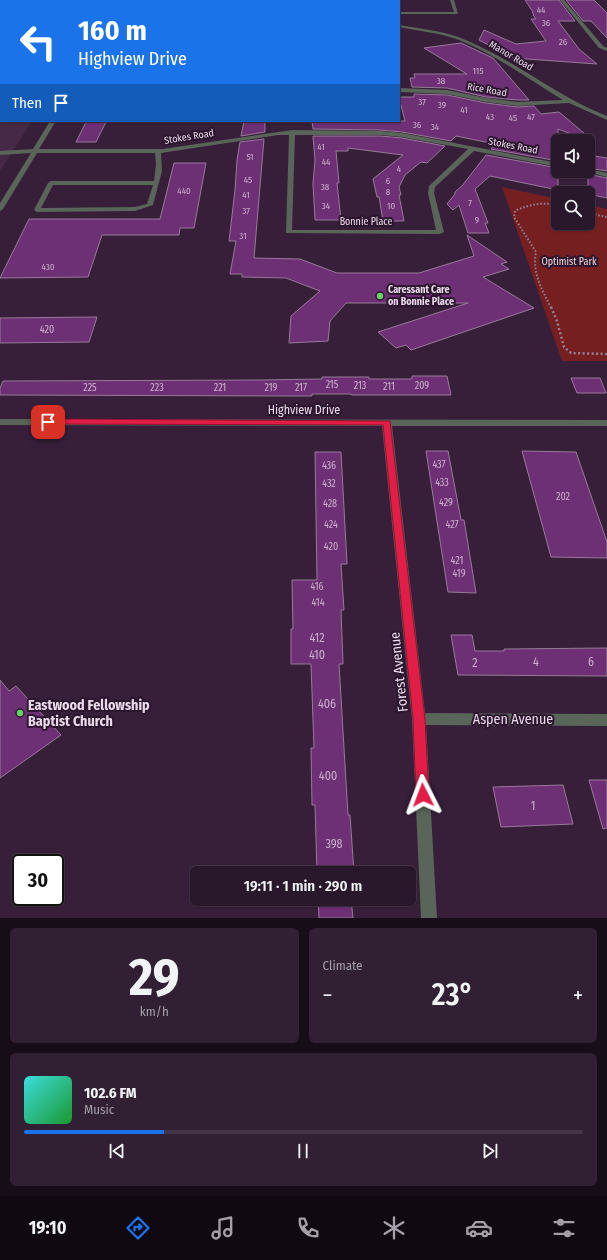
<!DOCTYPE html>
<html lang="en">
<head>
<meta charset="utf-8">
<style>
  body { margin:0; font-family:"Fira Sans Condensed",sans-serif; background:#312033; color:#f1f3f6; height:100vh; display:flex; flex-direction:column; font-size:15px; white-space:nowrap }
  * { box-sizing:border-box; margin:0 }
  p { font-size:13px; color:#a59fa9 }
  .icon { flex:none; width:22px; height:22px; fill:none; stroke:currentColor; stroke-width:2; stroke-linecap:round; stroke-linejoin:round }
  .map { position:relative; height:918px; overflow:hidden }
  .drawer { display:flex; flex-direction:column; gap:10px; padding:10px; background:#170d18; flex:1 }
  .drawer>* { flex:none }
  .guide { position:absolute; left:0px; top:0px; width:400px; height:122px; box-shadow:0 1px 3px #0004,0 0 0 1px #453647; background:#1a73e8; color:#fff; overflow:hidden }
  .tools { position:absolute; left:551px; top:134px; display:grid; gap:8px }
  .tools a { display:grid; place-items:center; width:44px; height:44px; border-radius:6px; background:#29172b; box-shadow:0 1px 3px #0004,0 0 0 1px #453647; font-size:20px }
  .speed { position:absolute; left:12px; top:854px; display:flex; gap:8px; font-size:20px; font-weight:700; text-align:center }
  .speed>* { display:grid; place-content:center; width:52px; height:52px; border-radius:50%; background:#29172b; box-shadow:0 1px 3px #0004,0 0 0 1px #453647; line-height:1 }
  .speed .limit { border:2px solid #111; border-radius:6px; background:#fff; color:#111 }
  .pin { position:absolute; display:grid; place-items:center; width:34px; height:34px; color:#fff; margin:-17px; border-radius:8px; box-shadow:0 2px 6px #0006 }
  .me { position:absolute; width:44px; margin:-22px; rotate:357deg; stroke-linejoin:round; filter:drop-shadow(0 0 3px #0008) }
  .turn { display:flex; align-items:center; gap:14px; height:84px; padding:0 12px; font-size:18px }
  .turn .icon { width:52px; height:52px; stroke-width:2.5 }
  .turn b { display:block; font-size:28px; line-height:34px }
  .then { display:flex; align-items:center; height:38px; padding:0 12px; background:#0003; gap:8px; font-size:15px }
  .big { font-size:30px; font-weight:600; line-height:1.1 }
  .drawer .tile { flex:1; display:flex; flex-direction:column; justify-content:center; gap:6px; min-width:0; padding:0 14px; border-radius:6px; background:#312033 }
  .drawer .dial { align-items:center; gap:0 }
  .dial b { font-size:52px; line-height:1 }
  .song { display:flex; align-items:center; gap:12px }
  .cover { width:48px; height:48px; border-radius:6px; background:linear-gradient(135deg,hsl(180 70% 55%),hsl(130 70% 35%)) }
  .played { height:4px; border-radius:2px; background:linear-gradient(90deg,#1a73e8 25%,#453647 25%) }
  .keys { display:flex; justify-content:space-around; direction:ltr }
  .heat { display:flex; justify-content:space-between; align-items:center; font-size:22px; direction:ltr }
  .drawer .tiles { flex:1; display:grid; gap:10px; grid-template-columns:1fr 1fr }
  .tile:last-child { grid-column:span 2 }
  .trip { position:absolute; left:190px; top:866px; width:226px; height:40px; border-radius:6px; background:#29172b; box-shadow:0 1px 3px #0004,0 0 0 1px #453647; font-weight:600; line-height:40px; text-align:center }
  .dock { display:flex; height:64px; justify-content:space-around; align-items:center; background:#100911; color:#a59fa9 }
  .dock .icon { width:28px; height:28px }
  .dock .current { color:#1a73e8 }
  .dock b { font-size:18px; color:#f1f3f6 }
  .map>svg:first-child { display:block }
  .built { fill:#452947 }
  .green { fill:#751f20 }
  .building { fill:#6e3074; stroke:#977a99 }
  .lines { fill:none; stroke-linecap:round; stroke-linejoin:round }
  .path-far1 { stroke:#978399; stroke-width:2; stroke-dasharray:1.5 2; stroke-linecap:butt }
  .path { stroke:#978399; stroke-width:2.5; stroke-dasharray:2 2.5; stroke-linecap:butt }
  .minor { fill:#586558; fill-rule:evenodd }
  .route { fill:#e11d48; stroke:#92132f }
  .poi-dot { fill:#65d467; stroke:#2c152e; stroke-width:1.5 }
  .labels { text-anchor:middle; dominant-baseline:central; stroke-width:4; stroke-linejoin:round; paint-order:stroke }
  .far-number-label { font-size:9px; fill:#cbb0cd }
  .far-street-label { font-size:10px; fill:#eadaeb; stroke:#2c152e }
  .far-park-label { font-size:10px; fill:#f4d8d5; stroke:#2c152e }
  .far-poi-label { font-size:10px; font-weight:bold; fill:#eadaeb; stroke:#2c152e; text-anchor:start }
  .number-label { font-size:10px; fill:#cbb0cd }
  .street-label { font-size:12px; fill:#eadaeb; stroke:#2c152e }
  .near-number-label { font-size:12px; fill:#cbb0cd }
  .near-street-label { font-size:14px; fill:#eadaeb; stroke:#2c152e }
  .near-poi-label { font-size:14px; font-weight:bold; fill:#eadaeb; stroke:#2c152e; text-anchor:start }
</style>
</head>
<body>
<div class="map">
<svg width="607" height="918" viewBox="0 0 607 918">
  <rect width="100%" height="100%" fill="#371f39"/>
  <path class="built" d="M 0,110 L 1,121 L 32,121 L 0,171 Z"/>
  <path class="green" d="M 502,187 L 558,199 L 558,223 L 588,223 L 588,205 L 607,209 L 607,361 L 562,361 Z"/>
  <g class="building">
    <path d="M 525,0 L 559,0 L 575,21 L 558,21 L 579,49 L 597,64 L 513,58 L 479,40 L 484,30 L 516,44 L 546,41 L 531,19 L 536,19 L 533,15 L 534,15 L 532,12 L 533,12 Z"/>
    <path d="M 566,0 L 594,0 L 607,13 L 607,38 L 591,21 L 583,21 Z"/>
    <path d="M 461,43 L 493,58 L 529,100 L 517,100 L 486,97 L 447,88 L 412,87 L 410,78 L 415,78 L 414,74 L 467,74 L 424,48 Z"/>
    <path d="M 414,94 L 447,95 L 486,103 L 517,107 L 534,106 L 541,114 L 559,112 L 591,139 L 590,141 L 558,129 L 558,161 L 491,149 L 495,144 L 456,136 L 451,141 L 402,132 L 380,130 L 313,129 L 312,121 L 405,121 L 399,97 L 414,97 Z"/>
    <path d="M 244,121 L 265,121 L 265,132 L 241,136 Z"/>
    <path d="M 86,122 L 106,122 L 96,142 L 76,142 Z"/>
    <path d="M 313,136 L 380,136 L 402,138 L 445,146 L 427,163 L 421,162 L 405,175 L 399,187 L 401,195 L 399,195 L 404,221 L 383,221 L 379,197 L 377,197 L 373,179 L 403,155 L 348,148 L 348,151 L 336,151 L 339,183 L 337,183 L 341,220 L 315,220 L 313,184 L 315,160 Z"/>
    <path d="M 264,139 L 254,258 L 300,259 L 337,273 L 419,273 L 474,256 L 467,235 L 507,262 L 501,264 L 509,269 L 483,277 L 534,308 L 411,350 L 406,345 L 396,348 L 378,332 L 468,303 L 346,303 L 330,321 L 328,341 L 289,343 L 291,316 L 320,291 L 286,278 L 242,277 L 242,274 L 230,274 L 236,241 L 229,241 L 235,190 L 237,160 L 240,142 Z"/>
    <path d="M 486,155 L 558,168 L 558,190 L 490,176 L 475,189 L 488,223 L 485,223 L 489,233 L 468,233 L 459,205 L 453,210 L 447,204 L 455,194 L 455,192 L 462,186 Z"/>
    <path d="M 588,155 L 607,158 L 607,171 L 588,168 Z"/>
    <path d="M 174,163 L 206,163 L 194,228 L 180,228 L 179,235 L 102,235 L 88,277 L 0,278 L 29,219 L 160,219 Z"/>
    <path d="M 588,174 L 607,178 L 607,198 L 588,194 Z"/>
    <path d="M 97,317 L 89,342 L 0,343 L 0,318 Z"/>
    <path d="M 412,376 L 447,376 L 451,395 L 352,395 L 351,394 L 312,394 L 312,396 L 291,396 L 0,395 L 0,388 L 3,381 L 262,380 L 322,379 L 322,377 L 369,377 L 369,379 L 412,379 Z"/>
    <path d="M 571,378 L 600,378 L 606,393 L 577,393 Z"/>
    <path d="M 426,451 L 448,451 L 461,520 L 464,520 L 476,593 L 448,592 Z"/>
    <path d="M 522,451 L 576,452 L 607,542 L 607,558 L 551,557 Z"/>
    <path d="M 315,452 L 341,452 L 347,564 L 341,564 L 344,610 L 341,610 L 343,664 L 339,664 L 348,815 L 350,815 L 354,873 L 317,873 L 315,805 L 312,805 L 311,748 L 314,748 L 311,664 L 291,664 L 291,629 L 293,629 L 292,580 L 317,580 Z"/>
    <path d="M 451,635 L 472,635 L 475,651 L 504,651 L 504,649 L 607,648 L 607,676 L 458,675 Z"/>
    <path d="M 0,680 L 9,691 L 16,686 L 61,735 L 0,778 Z"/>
    <path d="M 589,780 L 607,780 L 607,828 L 603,829 Z"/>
    <path d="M 563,785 L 573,824 L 501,827 L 493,787 Z"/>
    <path d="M 318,899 L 351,899 L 353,918 L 319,918 Z"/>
  </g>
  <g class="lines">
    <g class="path-far1">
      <path d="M 588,213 L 607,217"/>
      <path d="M 551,308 C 542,289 532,274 536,252 L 514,217 L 515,211 C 529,204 543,202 558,205"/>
    </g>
    <path class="path" d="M 551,307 L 557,321 L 564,347 L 571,353 L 607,354"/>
    <g class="minor">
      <rect x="315" y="0" width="4" height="1"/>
      <path d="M 450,0 L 454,0 L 458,14 L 399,14 L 399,12 L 454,12 Z"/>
      <path d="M 560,0 L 564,0 L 603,46 L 607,48 L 607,51 L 599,48 Z"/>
      <rect x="0" y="3" width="1" height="2"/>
      <rect x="0" y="24" width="1" height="2"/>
      <path d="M 399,25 C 422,29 446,31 468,41 C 517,62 558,97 607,116 L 607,120 L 569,103 L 517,106 L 486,102 L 447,94 L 399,92 L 399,88 L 447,90 L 486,98 L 517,102 L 563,100 C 529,80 497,55 459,40 C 440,33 419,31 399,27 Z"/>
      <rect x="0" y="40" width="1" height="2"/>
      <rect x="0" y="76" width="1" height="4"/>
      <path d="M 50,121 L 56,121 L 39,149 L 163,149 L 292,130 L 380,131 L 402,133 L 558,163 L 558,167 L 474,151 L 435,187 L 434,193 L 444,232 L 440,234 L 286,233 L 289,135 L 278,135 L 161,153 L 162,171 L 153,205 L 135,211 L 37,212 L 34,210 L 48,183 L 51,181 L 154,181 L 156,164 L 155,153 L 37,153 L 3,209 L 0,211 L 0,203 L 31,153 L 0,155 L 0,151 L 33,149 ZM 295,135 L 380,135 L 402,137 L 468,149 L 429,186 L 428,193 L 436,230 L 292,230 ZM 53,185 L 153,185 L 147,204 L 135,207 L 41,208 Z"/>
      <path d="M 588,169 L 607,173 L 607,177 L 584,171 L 588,171 Z"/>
      <path d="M 0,419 L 607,420 L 607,426 L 392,426 L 425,713 L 607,714 L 607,726 L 426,725 L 437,918 L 421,918 L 412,719 L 382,426 L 0,425 Z"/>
    </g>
  </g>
  <path class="route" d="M 48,419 L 390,421 L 425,719 L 429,795 L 428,800 L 423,801 L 418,800 L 416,795 L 413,719 L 383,425 L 45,424 L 44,422 L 45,420 Z"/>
  <g class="poi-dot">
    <circle cx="380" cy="296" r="4"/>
    <circle cx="20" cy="713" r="4"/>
  </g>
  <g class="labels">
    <g class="far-number-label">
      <text x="541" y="10">44</text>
      <text x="546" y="23">36</text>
      <text x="563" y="42">26</text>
      <text x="478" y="71">115</text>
      <text x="441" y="81">38</text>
      <text x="422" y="102">37</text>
      <text x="442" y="105">39</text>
      <text x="464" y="110">41</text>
      <text x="490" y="117">43</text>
      <text x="531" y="117">47</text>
      <text x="513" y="118">45</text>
      <text x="417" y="125">36</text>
      <text x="435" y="127">34</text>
      <text x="321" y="147">41</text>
      <text x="250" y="157">51</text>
      <text x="326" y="162">44</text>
      <text x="399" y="169">4</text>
      <text x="248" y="180">45</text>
      <text x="388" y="181">6</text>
      <text x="325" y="187">38</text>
      <text x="184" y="191">440</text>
      <text x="388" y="192">8</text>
      <text x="246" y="195">41</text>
      <text x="470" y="203">7</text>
      <text x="326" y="206">34</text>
      <text x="391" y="206">10</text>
      <text x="246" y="211">37</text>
      <text x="477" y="220">9</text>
      <text x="243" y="236">31</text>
      <text x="48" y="267">430</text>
    </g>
    <g class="far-street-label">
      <text transform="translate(511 56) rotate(30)">Manor Road</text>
      <text transform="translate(487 90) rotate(10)">Rice Road</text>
      <text transform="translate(189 137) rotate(-9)">Stokes Road</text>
      <text transform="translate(513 146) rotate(11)">Stokes Road</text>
      <text x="366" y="222">Bonnie Place</text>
    </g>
    <g class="far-park-label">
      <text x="569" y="262">Optimist Park</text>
    </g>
    <g class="far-poi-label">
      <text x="388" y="290">Caressant Care<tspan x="388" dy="12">on Bonnie Place</tspan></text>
    </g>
    <g class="number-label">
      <text x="47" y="330">420</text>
      <text x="332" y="385">215</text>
      <text x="360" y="386">213</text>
      <text x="422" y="386">209</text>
      <text x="389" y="387">211</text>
      <text x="90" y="388">225</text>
      <text x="157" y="388">223</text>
      <text x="220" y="388">221</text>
      <text x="271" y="388">219</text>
      <text x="301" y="388">217</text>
      <text x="439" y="465">437</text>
      <text x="329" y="466">436</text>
      <text x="442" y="483">433</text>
      <text x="329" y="484">432</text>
      <text x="563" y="497">202</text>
      <text x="446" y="503">429</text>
      <text x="330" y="504">428</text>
      <text x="331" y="525">424</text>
      <text x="452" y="525">427</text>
      <text x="331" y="547">420</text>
      <text x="457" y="561">421</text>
      <text x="459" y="574">419</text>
      <text x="317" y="587">416</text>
      <text x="318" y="603">414</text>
    </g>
    <g class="street-label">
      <text x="304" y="410">Highview Drive</text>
    </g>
    <g class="near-number-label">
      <text x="317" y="638">412</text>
      <text x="317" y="655">410</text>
      <text x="536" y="662">4</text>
      <text x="591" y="662">6</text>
      <text x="475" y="663">2</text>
      <text x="327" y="704">406</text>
      <text x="328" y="776">400</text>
      <text x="533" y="806">1</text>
      <text x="334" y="844">398</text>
    </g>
    <g class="near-street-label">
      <text transform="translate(399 672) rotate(-96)">Forest Avenue</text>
      <text x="513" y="719">Aspen Avenue</text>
    </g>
    <g class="near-poi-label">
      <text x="28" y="705">Eastwood Fellowship<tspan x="28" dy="16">Baptist Church</tspan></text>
    </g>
  </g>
</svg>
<div class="tools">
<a><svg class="icon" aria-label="sound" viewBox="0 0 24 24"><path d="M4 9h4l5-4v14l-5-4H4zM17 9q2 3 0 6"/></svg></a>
<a><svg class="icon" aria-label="search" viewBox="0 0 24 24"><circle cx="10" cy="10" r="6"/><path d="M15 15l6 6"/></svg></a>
</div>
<div class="speed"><div class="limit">30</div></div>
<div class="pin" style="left:48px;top:422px;background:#d93025"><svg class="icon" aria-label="arrive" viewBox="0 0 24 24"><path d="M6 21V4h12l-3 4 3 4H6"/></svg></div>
<svg class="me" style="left:423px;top:795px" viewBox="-20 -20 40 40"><path d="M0-17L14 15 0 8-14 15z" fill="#e11d48" stroke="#fff" stroke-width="4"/></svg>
<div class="trip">19:11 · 1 min · 290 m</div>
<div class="guide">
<div class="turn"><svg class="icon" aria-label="left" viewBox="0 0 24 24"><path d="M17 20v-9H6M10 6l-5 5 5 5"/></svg><div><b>160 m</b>Highview Drive</div></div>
<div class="then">Then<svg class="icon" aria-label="arrive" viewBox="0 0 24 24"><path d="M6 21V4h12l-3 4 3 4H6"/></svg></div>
</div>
</div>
<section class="drawer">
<div class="tiles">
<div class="tile dial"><b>29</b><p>km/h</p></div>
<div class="tile"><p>Climate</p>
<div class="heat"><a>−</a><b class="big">23°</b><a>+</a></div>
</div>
<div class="tile">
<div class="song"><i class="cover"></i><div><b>102.6 FM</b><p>Music</p></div></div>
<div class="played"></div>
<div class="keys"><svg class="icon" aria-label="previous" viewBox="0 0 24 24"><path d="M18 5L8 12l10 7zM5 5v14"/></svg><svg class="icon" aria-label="pause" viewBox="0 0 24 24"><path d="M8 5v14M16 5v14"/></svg><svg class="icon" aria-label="next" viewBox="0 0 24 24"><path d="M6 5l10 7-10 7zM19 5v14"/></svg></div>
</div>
</div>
</section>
<nav class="dock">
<b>19:10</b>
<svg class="icon current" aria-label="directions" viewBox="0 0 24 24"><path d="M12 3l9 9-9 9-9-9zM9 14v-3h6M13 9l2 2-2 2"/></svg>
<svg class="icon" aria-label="music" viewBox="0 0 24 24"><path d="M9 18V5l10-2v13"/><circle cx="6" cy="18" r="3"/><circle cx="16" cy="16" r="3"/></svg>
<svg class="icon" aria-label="phone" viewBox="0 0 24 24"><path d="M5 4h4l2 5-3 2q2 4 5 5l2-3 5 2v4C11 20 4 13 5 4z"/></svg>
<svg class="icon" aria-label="climate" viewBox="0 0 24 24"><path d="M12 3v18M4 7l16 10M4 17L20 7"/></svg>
<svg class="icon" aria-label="car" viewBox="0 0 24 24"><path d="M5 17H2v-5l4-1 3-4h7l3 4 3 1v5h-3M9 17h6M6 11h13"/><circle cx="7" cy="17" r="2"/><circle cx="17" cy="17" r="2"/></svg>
<svg class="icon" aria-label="filters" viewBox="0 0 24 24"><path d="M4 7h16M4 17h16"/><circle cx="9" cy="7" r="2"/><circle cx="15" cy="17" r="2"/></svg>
</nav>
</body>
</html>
